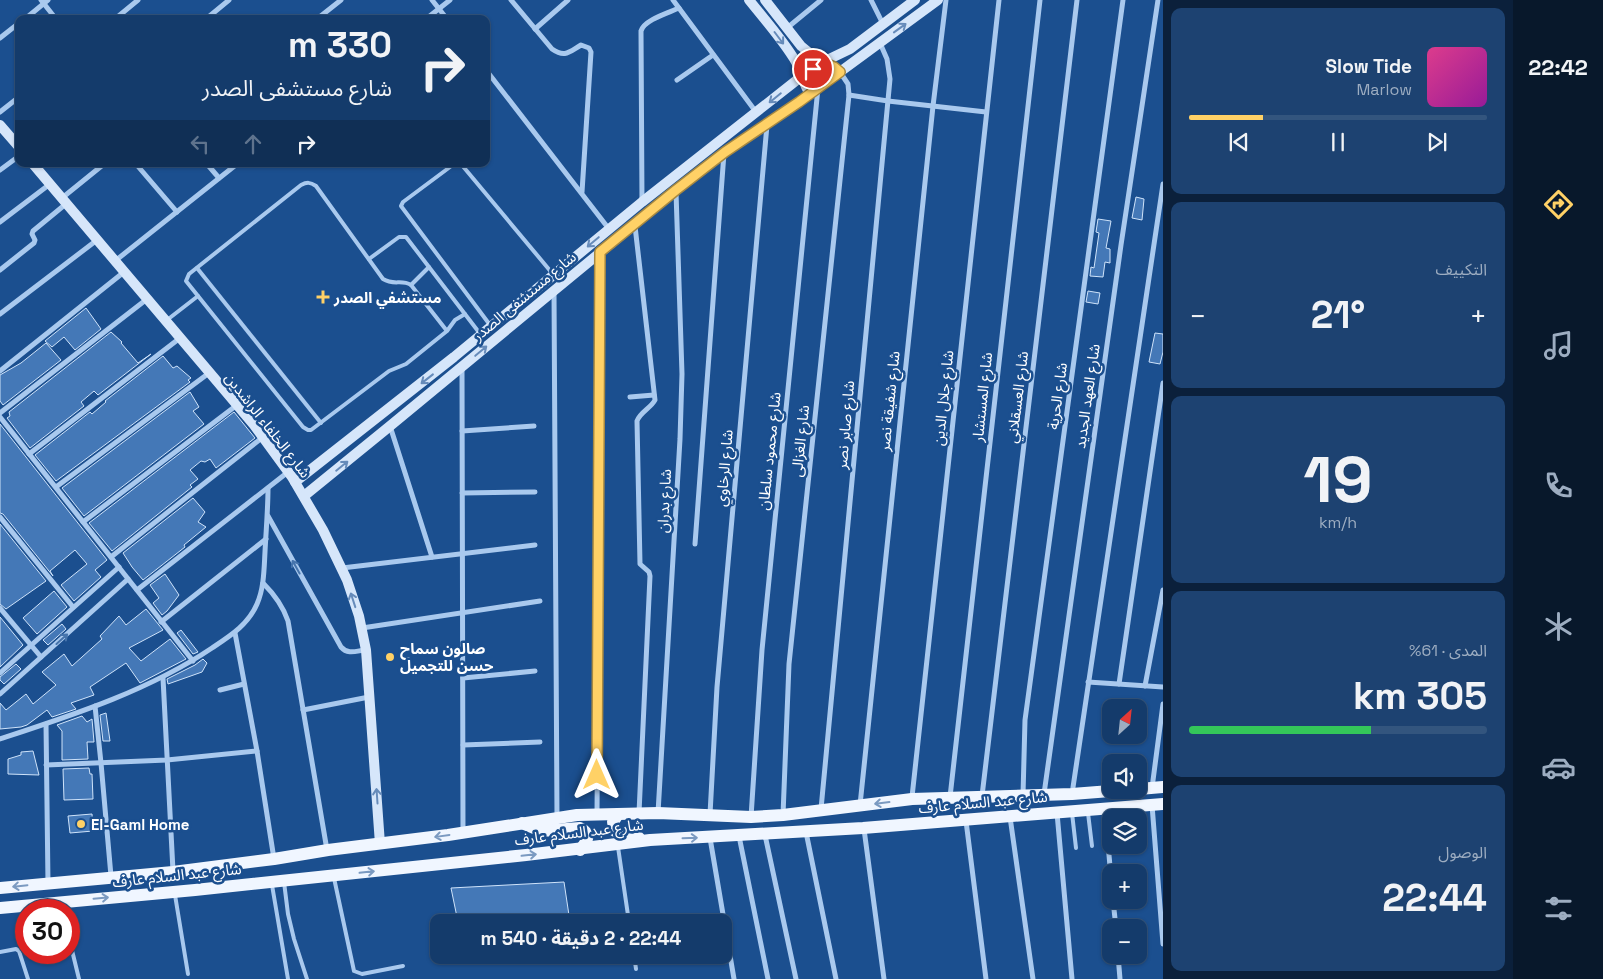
<!DOCTYPE html>
<html lang="ar">
<head>
<meta charset="utf-8">
<style>
  body { margin:0; font-family:"Space Grotesk","Noto Sans Arabic",sans-serif; background:#1d4271; color:#f1f3f6; direction:rtl; height:100vh; display:flex; flex-direction:column; font-size:19px; white-space:nowrap }
  * { box-sizing:border-box; margin:0 }
  p { font-size:16px; color:#9dadc1 }
  .icon { flex:none; width:28px; height:28px; fill:none; stroke:currentColor; stroke-width:2; stroke-linecap:round; stroke-linejoin:round }
  .map { position:relative; flex:1; overflow:hidden; direction:ltr }
  .details { display:flex; flex-direction:column; gap:8px; padding:8px; background:#0b203b; width:350px }
  .details>* { flex:none }
  .top-card { position:absolute; left:15px; top:15px; width:475px; height:152px; border-radius:10px; box-shadow:0 1px 4px #0004,0 0 0 1px #33557e; direction:rtl; background:#143b6b; color:#f1f3f6; overflow:hidden }
  .needle { width:32px; rotate:27deg }
  .buttons { position:absolute; left:1102px; top:699px; display:grid; gap:10px }
  .buttons a { display:grid; place-items:center; width:45px; height:45px; border-radius:10px; background:#143b6b; box-shadow:0 1px 4px #0004,0 0 0 1px #33557e; font-size:25px }
  .speed { position:absolute; left:15px; top:899px; display:flex; gap:10px; font-size:25px; font-weight:700; text-align:center }
  .speed>* { display:grid; place-content:center; width:65px; height:65px; border-radius:50%; background:#143b6b; box-shadow:0 1px 4px #0004,0 0 0 1px #33557e; line-height:1 }
  .speed .limit { border:8px solid #d22; background:#fff; color:#111 }
  .pin { position:absolute; display:grid; place-items:center; width:42px; height:42px; color:#fff; margin:-21px; border:2px solid #fff; border-radius:50%; box-shadow:0 1px 5px #0007 }
  .me { position:absolute; width:55px; margin:-28px; rotate:0deg; stroke-linejoin:round; filter:drop-shadow(0 0 4px #0008) }
  .turn { display:flex; align-items:center; gap:18px; height:105px; padding:0 15px; font-size:22px }
  .turn .icon { width:65px; height:65px; stroke-width:2.5 }
  .turn b { display:block; font-size:35px; line-height:42px }
  .lanes { display:flex; align-items:center; height:48px; padding:0 15px; background:#0003; justify-content:center; gap:25px; direction:ltr }
  .lanes .off { opacity:.35 }
  .big { font-size:38px; font-weight:700; line-height:1.1 }
  .details .widget { flex:1; display:flex; flex-direction:column; justify-content:center; gap:8px; min-width:0; padding:0 18px; border-radius:10px; background:#1d4271 }
  .details .dial { align-items:center; gap:0 }
  .dial b { font-size:65px; line-height:1 }
  .song { display:flex; align-items:center; gap:15px }
  .cover { width:60px; height:60px; border-radius:8px; background:linear-gradient(135deg,hsl(330 70% 55%),hsl(300 70% 35%)) }
  .played { height:5px; border-radius:2px; background:linear-gradient(90deg,#ffd166 25%,#33557e 25%) }
  .keys { display:flex; justify-content:space-around; direction:ltr }
  .heat { display:flex; justify-content:space-between; align-items:center; font-size:28px; direction:ltr }
  .charge { height:8px; border-radius:4px; background:linear-gradient(90deg,#34c759 61%,#33557e 0) }
  .trip { position:absolute; left:430px; top:914px; width:302px; height:50px; border-radius:10px; background:#143b6b; box-shadow:0 1px 4px #0004,0 0 0 1px #33557e; font-weight:700; line-height:50px; text-align:center; direction:rtl }
  main { display:flex; flex:1; min-height:0 }
  .dock { display:flex; flex-direction:column; width:90px; justify-content:space-around; align-items:center; background:#08182b; color:#9dadc1 }
  .dock .icon { width:35px; height:35px }
  .dock .on { color:#ffd166 }
  .dock b { font-size:22px; color:#f1f3f6 }
  .map>svg:first-child { display:block }
  .building { fill:#4478b7; stroke:#cfe3fa }
  .lines { fill:none; stroke-linecap:round; stroke-linejoin:round }
  .lane { stroke:#a9c9ee; stroke-width:4 }
  .street { stroke:#a9c9ee; stroke-width:5 }
  .secondary { stroke:#d6e6fa; stroke-width:10 }
  .primary { stroke:#f0f6ff; stroke-width:12 }
  .oneway { stroke:#668bba }
  .oneway2 { stroke:#4674ac }
  .oneway3 { stroke:#7b9ac1 }
  .route-casing { stroke:#a68842; stroke-width:12 }
  .route { stroke:#ffd166; stroke-width:9 }
  .poi-dot { fill:#ffd166; stroke:#1b4f8f; stroke-width:2 }
  .labels { text-anchor:middle; dominant-baseline:central; stroke-width:5; stroke-linejoin:round; paint-order:stroke }
  .street-label { font-size:15px; fill:#fff; stroke:#1b4f8f }
  .poi-label { font-size:15px; font-weight:bold; fill:#fff; stroke:#1b4f8f; text-anchor:start }
</style>
</head>
<body>
<main>
<nav class="dock">
<b>22:42</b>
<svg class="icon on" aria-label="directions" viewBox="0 0 24 24"><path d="M12 3l9 9-9 9-9-9zM9 14v-3h6M13 9l2 2-2 2"/></svg>
<svg class="icon" aria-label="music" viewBox="0 0 24 24"><path d="M9 18V5l10-2v13"/><circle cx="6" cy="18" r="3"/><circle cx="16" cy="16" r="3"/></svg>
<svg class="icon" aria-label="phone" viewBox="0 0 24 24"><path d="M5 4h4l2 5-3 2q2 4 5 5l2-3 5 2v4C11 20 4 13 5 4z"/></svg>
<svg class="icon" aria-label="climate" viewBox="0 0 24 24"><path d="M12 3v18M4 7l16 10M4 17L20 7"/></svg>
<svg class="icon" aria-label="car" viewBox="0 0 24 24"><path d="M5 17H2v-5l4-1 3-4h7l3 4 3 1v5h-3M9 17h6M6 11h13"/><circle cx="7" cy="17" r="2"/><circle cx="17" cy="17" r="2"/></svg>
<svg class="icon" aria-label="filters" viewBox="0 0 24 24"><path d="M4 7h16M4 17h16"/><circle cx="9" cy="7" r="2"/><circle cx="15" cy="17" r="2"/></svg>
</nav>
<section class="details">
<div class="widget">
<div class="song"><i class="cover"></i><div><b>Slow Tide</b><p>Marlow</p></div></div>
<div class="played"></div>
<div class="keys"><svg class="icon" aria-label="previous" viewBox="0 0 24 24"><path d="M18 5L8 12l10 7zM5 5v14"/></svg><svg class="icon" aria-label="pause" viewBox="0 0 24 24"><path d="M8 5v14M16 5v14"/></svg><svg class="icon" aria-label="next" viewBox="0 0 24 24"><path d="M6 5l10 7-10 7zM19 5v14"/></svg></div>
</div>
<div class="widget"><p>التكييف</p>
<div class="heat"><a>−</a><b class="big">21°</b><a>+</a></div>
</div>
<div class="widget dial"><b>19</b><p>km/h</p></div>
<div class="widget"><p>المدى · 61%</p><b class="big">305 km</b><div class="charge"></div></div>
<div class="widget"><p>الوصول</p><b class="big">22:44</b></div>
</section>
<div class="map">
<svg width="1163" height="979" viewBox="0 0 1163 979">
  <rect width="100%" height="100%" fill="#1b4f8f"/>
  <g class="building">
    <path d="M 1136,197 L 1144,199 L 1142,220 L 1132,218 Z"/>
    <path d="M 1098,219 L 1111,221 L 1106,248 L 1110,249 L 1110,263 L 1105,262 L 1103,277 L 1090,276 L 1091,267 L 1094,268 L 1099,233 L 1096,232 Z"/>
    <path d="M 1088,291 L 1100,293 L 1098,304 L 1086,302 Z"/>
    <path d="M 86,308 L 101,329 L 75,350 L 64,337 L 52,347 L 45,341 Z"/>
    <path d="M 111,332 L 122,342 L 121,343 L 138,363 L 151,354 L 98,395 L 94,391 L 81,402 L 84,406 L 30,448 L 7,418 L 10,416 L 9,412 Z"/>
    <path d="M 1155,333 L 1163,334 L 1163,352 L 1160,364 L 1149,362 Z"/>
    <path d="M 46,343 L 61,360 L 3,405 L 0,401 L 0,375 L 21,363 Z"/>
    <path d="M 163,356 L 173,368 L 177,366 L 191,378 L 188,380 L 190,382 L 56,481 L 35,455 L 90,412 L 92,414 L 106,402 L 105,401 Z"/>
    <path d="M 190,392 L 199,407 L 193,411 L 204,424 L 84,516 L 62,488 Z"/>
    <path d="M 234,412 L 255,438 L 216,468 L 210,459 L 205,462 L 201,461 L 190,470 L 198,479 L 190,485 L 192,487 L 112,551 L 89,523 Z"/>
    <path d="M 0,424 L 107,560 L 95,570 L 101,577 L 74,601 L 61,585 L 87,564 L 75,550 L 50,571 L 53,576 L 3,514 L 0,513 Z"/>
    <path d="M 193,498 L 205,512 L 198,522 L 206,527 L 184,545 L 185,547 L 143,580 L 132,567 L 123,553 Z"/>
    <path d="M 0,524 L 46,581 L 6,609 L 0,604 Z"/>
    <path d="M 165,574 L 179,595 L 167,611 L 162,615 L 153,603 L 159,598 L 150,585 Z"/>
    <path d="M 54,591 L 67,607 L 37,634 L 23,618 Z"/>
    <path d="M 146,609 L 163,630 L 129,648 L 141,661 L 170,639 L 186,659 L 140,683 L 126,663 L 90,687 L 94,695 L 71,703 L 76,709 L 52,717 L 47,710 L 27,725 L 21,727 L 0,729 L 0,703 L 6,710 L 26,694 L 33,704 L 56,685 L 42,672 L 64,654 L 72,666 L 102,639 L 100,636 L 119,616 L 126,625 Z"/>
    <path d="M 0,617 L 23,645 L 0,667 Z"/>
    <path d="M 62,624 L 66,629 L 48,645 L 43,640 Z"/>
    <path d="M 181,630 L 198,652 L 193,654 L 177,633 Z"/>
    <path d="M 203,659 L 207,663 L 202,672 L 168,684 L 167,679 L 195,665 Z"/>
    <path d="M 16,664 L 21,669 L 4,684 L 0,680 L 0,677 Z"/>
    <path d="M 106,713 L 110,741 L 103,741 L 100,715 Z"/>
    <path d="M 82,716 L 87,722 L 92,719 L 94,742 L 87,742 L 88,759 L 62,760 L 62,731 L 57,725 Z"/>
    <path d="M 33,751 L 39,775 L 8,774 L 8,759 L 21,755 L 21,752 Z"/>
    <path d="M 89,768 L 90,774 L 92,774 L 93,799 L 64,800 L 63,769 Z"/>
    <path d="M 92,814 L 93,831 L 70,833 L 68,816 Z"/>
    <path d="M 564,882 L 570,922 L 458,922 L 451,888 Z"/>
  </g>
  <g class="lines">
    <g class="lane">
      <path d="M 454,164 L 403,202 L 401,206 L 490,325"/>
      <path d="M 461,164 L 552,273"/>
      <path d="M 369,259 L 399,237 L 406,237 L 481,335"/>
      <path d="M 197,268 L 321,423"/>
      <path d="M 411,285 L 429,267"/>
      <path d="M 167,320 L 198,296"/>
      <path d="M 447,331 L 411,285 C 401,279 394,286 383,279 L 316,186 C 310,182 307,182 301,185 L 189,274 L 186,281 L 303,427 L 308,430 L 311,430 L 389,371 L 406,364 L 447,331 L 455,320 L 465,314"/>
      <path d="M 1072,813 L 1076,848"/>
      <path d="M 1088,813 L 1092,846"/>
      <path d="M 618,847 L 629,922"/>
      <path d="M 334,878 L 354,971 L 362,974 L 403,966"/>
      <path d="M 284,882 L 288,914 L 294,939 L 307,979"/>
      <path d="M 272,885 L 288,979"/>
      <path d="M 175,895 L 188,974"/>
      <path d="M 69,938 L 79,979"/>
      <path d="M 0,952 L 16,949 L 19,951 L 28,979"/>
      <path d="M 634,955 L 636,969"/>
    </g>
    <g class="street">
      <path d="M 41,0 L 56,19"/>
      <path d="M 432,0 L 447,19"/>
      <path d="M 511,0 L 552,49 C 565,58 569,52 581,45 L 589,48 L 591,52 L 582,192"/>
      <path d="M 673,0 L 756,112"/>
      <path d="M 871,0 L 883,24"/>
      <path d="M 25,19 L 48,0"/>
      <path d="M 115,19 L 138,0"/>
      <path d="M 206,19 L 229,0"/>
      <path d="M 317,19 L 341,0"/>
      <path d="M 426,19 L 450,0"/>
      <path d="M 787,28 L 821,0"/>
      <path d="M 535,29 L 568,0"/>
      <path d="M 0,38 L 19,23"/>
      <path d="M 486,70 L 609,229"/>
      <path d="M 677,80 L 713,55"/>
      <path d="M 849,95 L 888,101 L 986,112"/>
      <path d="M 0,112 L 19,97"/>
      <path d="M 136,164 L 177,212"/>
      <path d="M 207,164 L 219,178"/>
      <path d="M 0,170 L 19,156"/>
      <path d="M 62,198 L 104,164"/>
      <path d="M 642,202 L 641,31 C 644,20 668,13 679,8"/>
      <path d="M 0,222 L 50,184"/>
      <path d="M 635,226 L 655,400 C 651,408 640,412 637,421 L 640,564 L 649,572 L 650,576 L 639,813"/>
      <path d="M 115,261 L 237,164"/>
      <path d="M 0,270 L 34,243 L 35,240 L 32,234 L 33,231 L 67,203"/>
      <path d="M 554,291 L 557,817"/>
      <path d="M 0,314 L 97,240"/>
      <path d="M 462,368 L 463,832"/>
      <path d="M 0,371 L 124,272"/>
      <path d="M 630,397 L 654,395"/>
      <path d="M 0,413 L 147,299"/>
      <path d="M 0,417 L 193,661"/>
      <path d="M 390,426 L 432,557"/>
      <path d="M 462,431 L 534,426"/>
      <path d="M 29,454 L 180,338"/>
      <path d="M 56,487 L 209,373"/>
      <path d="M 462,493 L 535,492"/>
      <path d="M 268,516 L 341,647 C 348,655 356,651 365,650"/>
      <path d="M 0,517 L 73,607"/>
      <path d="M 83,522 L 237,405"/>
      <path d="M 695,544 L 724,153"/>
      <path d="M 111,557 L 263,437"/>
      <path d="M 342,568 L 535,545"/>
      <path d="M 263,583 C 275,595 283,606 288,621 L 327,850"/>
      <path d="M 137,590 L 288,472"/>
      <path d="M 0,608 L 41,657"/>
      <path d="M 161,622 L 266,539"/>
      <path d="M 362,628 L 540,601"/>
      <path d="M 235,633 L 257,751 L 274,859"/>
      <path d="M 0,673 L 119,567"/>
      <path d="M 163,678 L 173,871"/>
      <path d="M 463,678 L 535,671"/>
      <path d="M 1088,682 L 1163,687"/>
      <path d="M 1119,684 L 1163,383"/>
      <path d="M 1145,686 L 1163,590"/>
      <path d="M 220,690 L 244,684"/>
      <path d="M 0,694 L 128,579"/>
      <path d="M 95,706 L 101,763 L 111,876"/>
      <path d="M 303,710 L 369,697"/>
      <path d="M 46,724 L 48,883"/>
      <path d="M 0,739 C 73,715 148,691 212,648 C 230,636 248,625 257,604 C 264,588 264,570 265,552 C 266,531 268,509 268,488"/>
      <path d="M 463,745 L 540,742"/>
      <path d="M 46,765 L 167,760 L 257,751"/>
      <path d="M 1152,788 L 1163,704"/>
      <path d="M 1044,794 L 1121,245 L 1158,0"/>
      <path d="M 1072,794 L 1163,184"/>
      <path d="M 1023,795 L 1025,720 L 1123,0"/>
      <path d="M 982,796 L 1077,0"/>
      <path d="M 912,797 L 999,0"/>
      <path d="M 950,797 L 1040,0"/>
      <path d="M 860,805 L 933,106 L 946,0"/>
      <path d="M 1152,805 L 1163,944"/>
      <path d="M 821,809 L 890,79 L 887,59 L 880,43"/>
      <path d="M 1105,809 L 1111,878"/>
      <path d="M 658,813 L 680,439 L 682,374 L 676,192"/>
      <path d="M 1057,813 L 1072,979"/>
      <path d="M 597,814 L 601,252"/>
      <path d="M 710,814 L 717,687 L 767,125"/>
      <path d="M 783,815 L 789,664 L 849,95 L 848,84 L 840,72"/>
      <path d="M 751,817 L 762,650 L 818,88"/>
      <path d="M 1010,817 L 1033,979"/>
      <path d="M 966,821 L 986,979"/>
      <path d="M 864,829 L 884,979"/>
      <path d="M 806,832 L 836,979"/>
      <path d="M 765,835 L 796,979"/>
      <path d="M 739,836 L 768,979"/>
      <path d="M 710,838 L 734,979"/>
      <path d="M 1113,900 L 1116,928"/>
      <path d="M 1118,955 L 1120,979"/>
    </g>
    <g class="secondary">
      <path d="M 749,0 C 765,20 783,40 796,62 C 802,73 803,84 810,94"/>
      <path d="M 765,0 L 801,46 L 812,55 L 834,67 L 840,72"/>
      <path d="M 0,125 L 19,147"/>
      <path d="M 33,164 L 254,425 L 292,477 L 323,530 L 347,580 L 359,616 L 366,650 L 380,844"/>
      <path d="M 295,482 L 454,357 L 642,202 L 802,76 L 823,62 L 850,49 L 915,0"/>
      <path d="M 304,496 L 390,426 L 676,190 L 725,152 L 799,102 L 938,0"/>
    </g>
    <g class="primary">
      <path d="M 1139,789 L 1163,787"/>
      <path d="M 618,814 L 613,822 L 615,831 L 628,836 L 639,838"/>
      <path d="M 522,823 L 541,831 L 580,828 C 592,834 587,842 580,850"/>
      <path d="M 0,888 L 173,872 L 274,859 L 328,850 L 448,835 L 577,815 L 658,813 L 751,817 L 783,815 L 912,799 L 1072,794 L 1123,790"/>
      <path d="M 0,908 L 195,890 L 526,855 L 650,840 L 863,828 L 1163,804"/>
    </g>
  </g>
  <defs><path id="oneway-shaft" d="M-6 0H5M1.5-3L5.5 0L1.5 3" fill="none" stroke-width="1.6" stroke-linecap="round" stroke-linejoin="round" transform="scale(1.25)"/></defs>
  <g class="oneway">
    <use href="#oneway-shaft" transform="translate(900 28) rotate(-36)"/>
    <use href="#oneway-shaft" transform="translate(779 38) rotate(53)"/>
    <use href="#oneway-shaft" transform="translate(775 98) rotate(141)"/>
    <use href="#oneway-shaft" transform="translate(593 242) rotate(140)"/>
    <use href="#oneway-shaft" transform="translate(481 351) rotate(-40)"/>
    <use href="#oneway-shaft" transform="translate(427 379) rotate(142)"/>
    <use href="#oneway-shaft" transform="translate(342 466) rotate(-39)"/>
    <use href="#oneway-shaft" transform="translate(353 600) rotate(-108)"/>
    <use href="#oneway-shaft" transform="translate(377 796) rotate(-94)"/>
  </g>
  <g class="oneway2">
    <use href="#oneway-shaft" transform="translate(296 567) rotate(-119)"/>
    <use href="#oneway-shaft" transform="translate(62 639) rotate(-42)"/>
  </g>
  <g class="oneway3">
    <use href="#oneway-shaft" transform="translate(882 803) rotate(173)"/>
    <use href="#oneway-shaft" transform="translate(442 836) rotate(172)"/>
    <use href="#oneway-shaft" transform="translate(690 838) rotate(-2)"/>
    <use href="#oneway-shaft" transform="translate(529 855) rotate(-6)"/>
    <use href="#oneway-shaft" transform="translate(367 872) rotate(-6)"/>
    <use href="#oneway-shaft" transform="translate(20 886) rotate(174)"/>
    <use href="#oneway-shaft" transform="translate(101 898) rotate(-5)"/>
  </g>
  <g class="lines">
    <defs>
      <path id="route" d="M 597,775 L 600,252 L 676,190 L 725,152 L 799,102 L 840,72 L 834,67 L 823,62 L 813,69"/>
    </defs>
    <use href="#route" class="route-casing"/>
    <use href="#route" class="route"/>
  </g>
  <g class="poi-dot">
    <path d="M320.5 289.5h5v5h5v5h-5v5h-5v-5h-5v-5h5z"/>
    <circle cx="390" cy="657" r="5"/>
    <circle cx="81" cy="824" r="5"/>
  </g>
  <g class="labels">
    <g class="street-label">
      <text transform="translate(524 296) rotate(-40)">شارع مستشفى الصدر</text>
      <text transform="translate(1057 396) rotate(-82)">شارع الحرية</text>
      <text transform="translate(1087 396) rotate(-82)">شارع العهد الجديد</text>
      <text transform="translate(982 397) rotate(-84)">شارع المستشار</text>
      <text transform="translate(1017 397) rotate(-83)">شارع العسقلاني</text>
      <text transform="translate(943 398) rotate(-84)">شارع جلال الدين</text>
      <text transform="translate(889 401) rotate(-84)">شارع شفيقة نصر</text>
      <text transform="translate(268 425) rotate(52)">شارع الخلفاء الراشدين</text>
      <text transform="translate(845 425) rotate(-85)">شارع صابر نصر</text>
      <text transform="translate(800 441) rotate(-84)">شارع الغزالى</text>
      <text transform="translate(769 451) rotate(-84)">شارع محمود سلطان</text>
      <text transform="translate(724 468) rotate(-85)">شارع الرخاوي</text>
      <text transform="translate(664 501) rotate(-87)">شارع بدران</text>
      <text transform="translate(983 802) rotate(-5)">شارع عبد السلام عارف</text>
      <text transform="translate(579 832) rotate(-7)">شارع عبد السلام عارف</text>
      <text transform="translate(177 875) rotate(-6)">شارع عبد السلام عارف</text>
    </g>
    <g class="poi-label">
      <text x="334" y="297">مستشفي الصدر</text>
      <text x="400" y="648">صالون سماح<tspan x="400" dy="17">حسن للتجميل</tspan></text>
      <text x="91" y="824">El-Gaml Home</text>
    </g>
  </g>
</svg>
<div class="buttons">
<a><svg class="needle" viewBox="-14 -14 28 28"><path d="M0-13l5 13h-10z" fill="#e53935"/><path d="M0 13l5-13h-10z" fill="#9dadc1"/></svg></a>
<a><svg class="icon" aria-label="sound" viewBox="0 0 24 24"><path d="M4 9h4l5-4v14l-5-4H4zM17 9q2 3 0 6"/></svg></a>
<a><svg class="icon" aria-label="layers" viewBox="0 0 24 24"><path d="M12 4l9 5-9 5-9-5zM3 14l9 5 9-5"/></svg></a>
<a>+</a>
<a>−</a>
</div>
<div class="speed"><div class="limit">30</div></div>
<div class="pin" style="left:813px;top:69px;background:#d93025"><svg class="icon" aria-label="arrive" viewBox="0 0 24 24"><path d="M6 21V4h12l-3 4 3 4H6"/></svg></div>
<svg class="me" style="left:597px;top:775px" viewBox="-20 -20 40 40"><path d="M0-17L14 15 0 8-14 15z" fill="#ffd166" stroke="#fff" stroke-width="4"/></svg>
<div class="trip">22:44 · 2 دقيقة · 540 m</div>
<div class="top-card">
<div class="turn"><svg class="icon" aria-label="right" viewBox="0 0 24 24"><path d="M7 20v-9h11M14 6l5 5-5 5"/></svg><div><b>330 m</b>شارع مستشفى الصدر</div></div>
<div class="lanes"><svg class="icon off" aria-label="left" viewBox="0 0 24 24"><path d="M17 20v-9H6M10 6l-5 5 5 5"/></svg><svg class="icon off" aria-label="ahead" viewBox="0 0 24 24"><path d="M12 20V5M6 11l6-6 6 6"/></svg><svg class="icon" aria-label="right" viewBox="0 0 24 24"><path d="M7 20v-9h11M14 6l5 5-5 5"/></svg></div>
</div>
</div>
</main>
</body>
</html>
